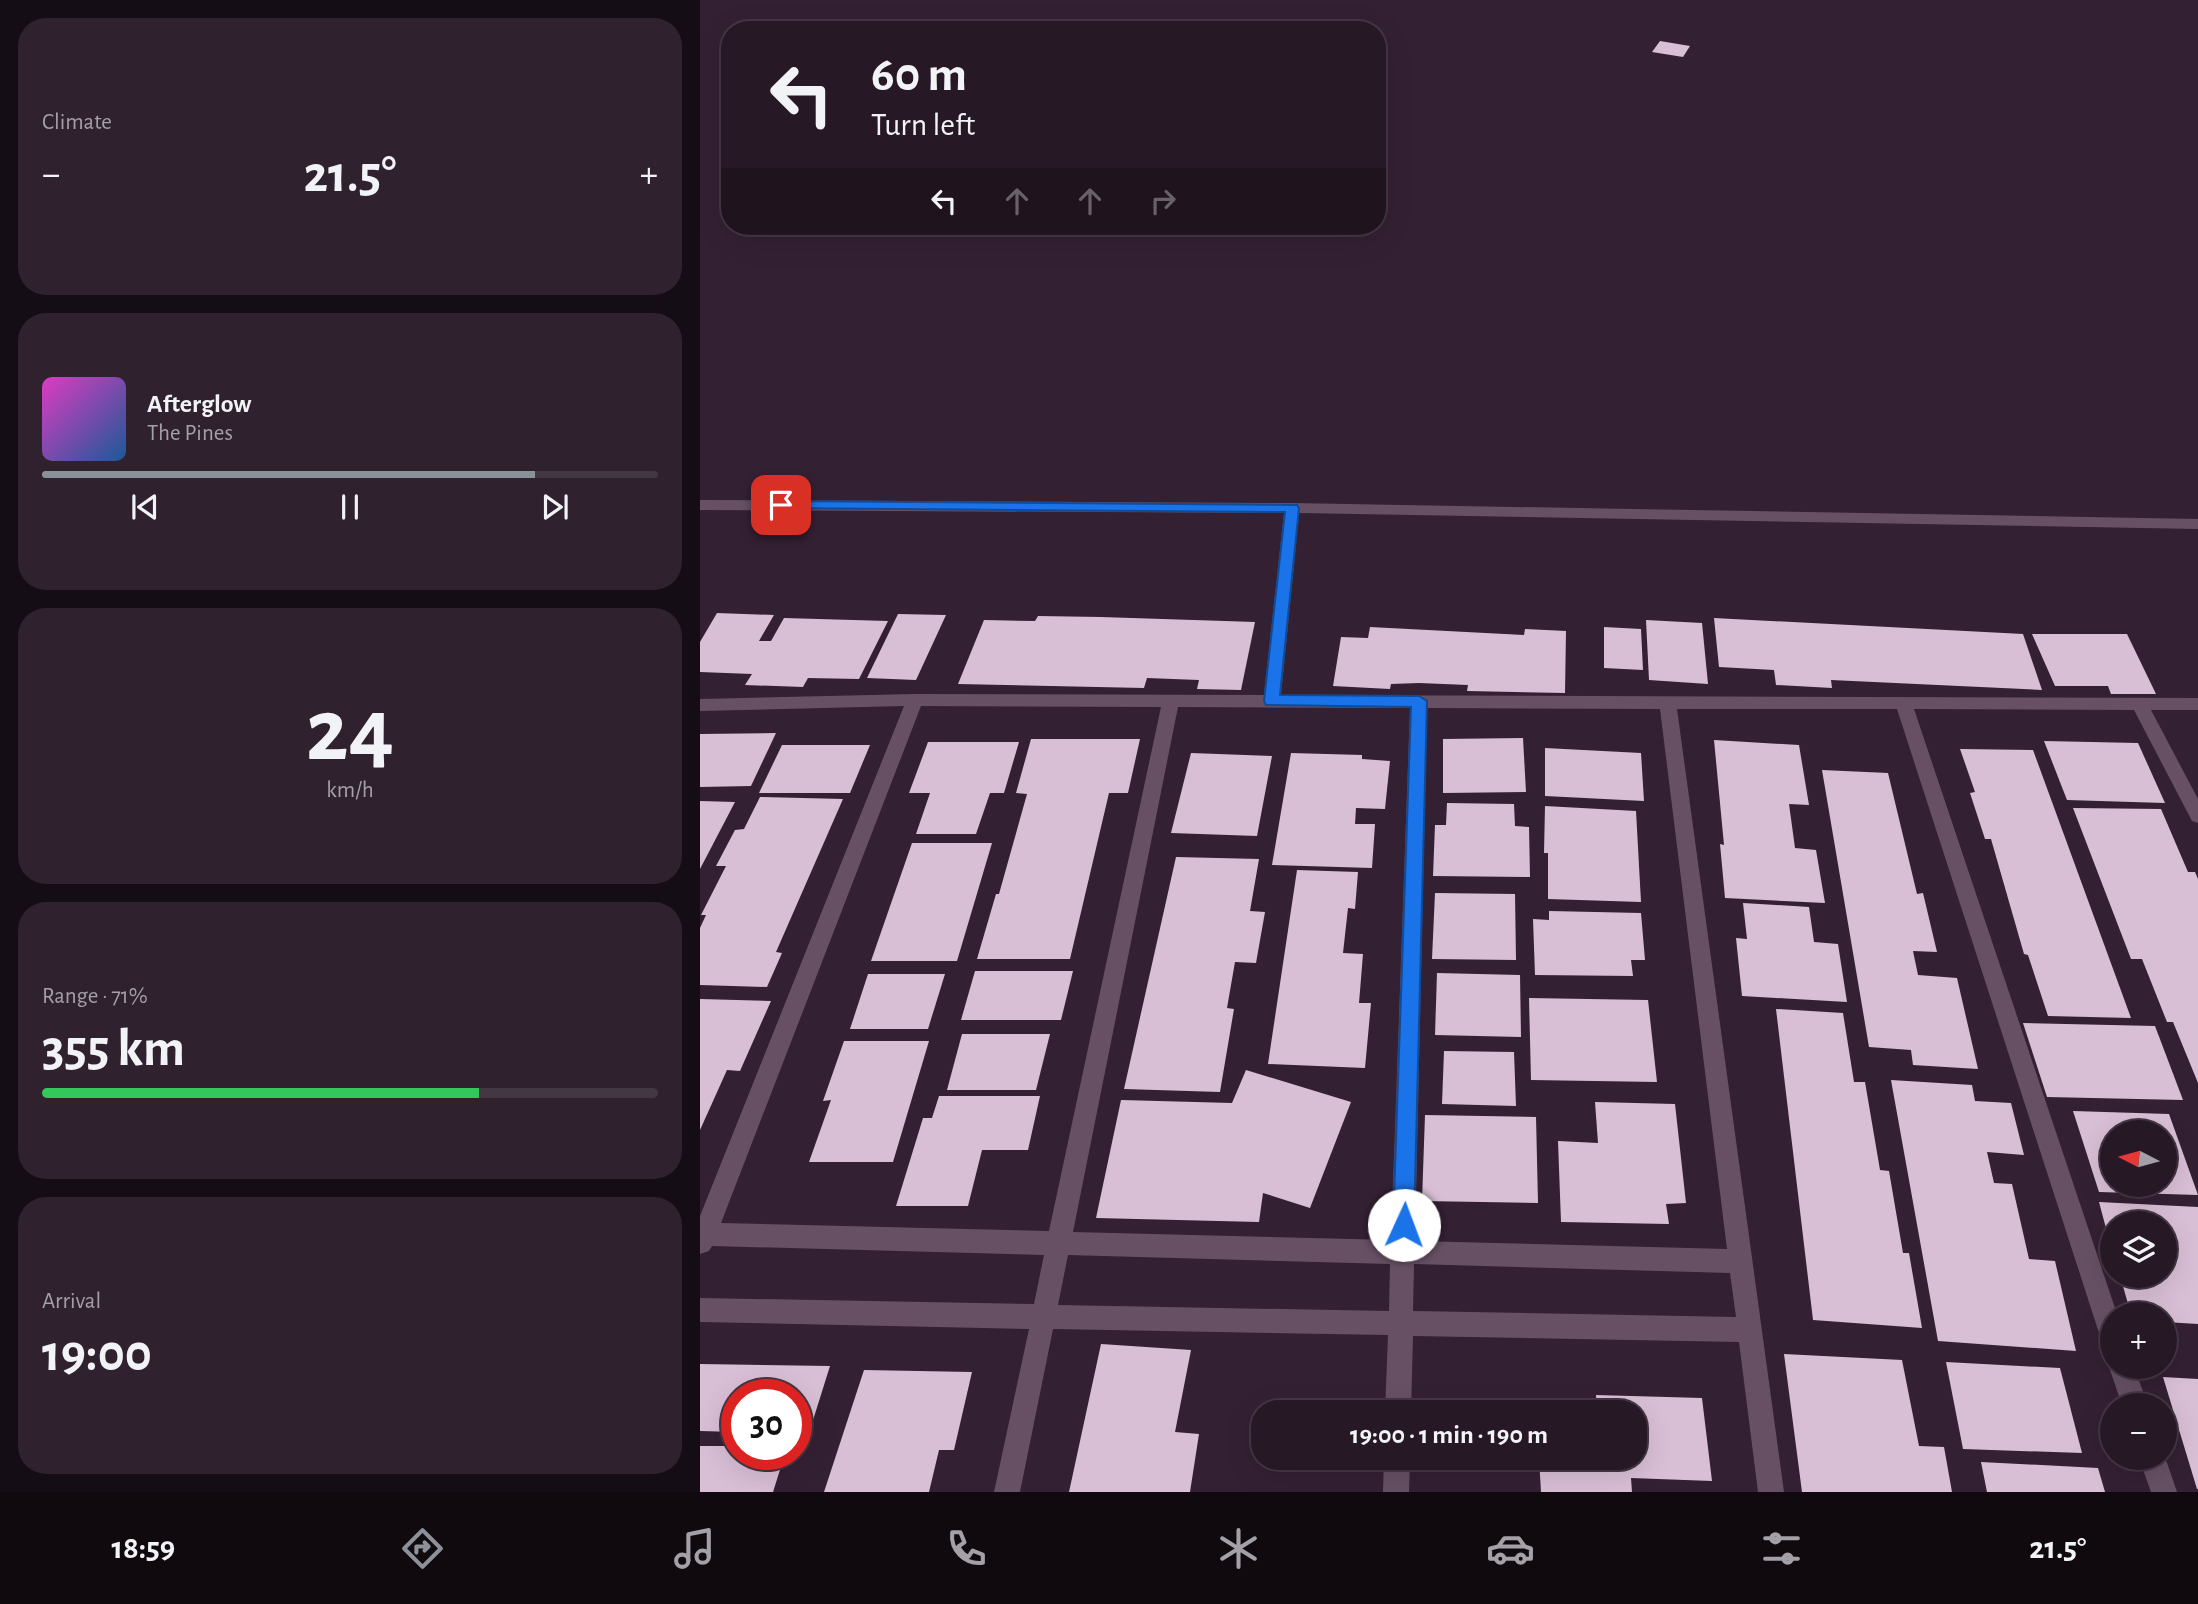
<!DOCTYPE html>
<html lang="en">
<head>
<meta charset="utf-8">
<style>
  body { margin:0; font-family:"Alegreya Sans",sans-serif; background:#2f212e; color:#f1f3f6; height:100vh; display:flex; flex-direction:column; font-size:26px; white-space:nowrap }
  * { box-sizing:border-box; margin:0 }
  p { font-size:23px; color:#a4a0a7 }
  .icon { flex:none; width:38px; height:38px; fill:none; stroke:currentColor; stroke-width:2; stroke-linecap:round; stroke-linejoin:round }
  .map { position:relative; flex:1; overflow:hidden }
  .drawer { display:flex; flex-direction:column; gap:18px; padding:18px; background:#150d15; width:700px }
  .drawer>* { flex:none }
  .banner { position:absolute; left:21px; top:21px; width:665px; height:214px; border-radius:28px; box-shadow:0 7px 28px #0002,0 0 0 2px #433743; background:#271826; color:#f1f3f6; overflow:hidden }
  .needle { width:46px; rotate:276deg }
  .tools { position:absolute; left:1400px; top:1120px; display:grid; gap:14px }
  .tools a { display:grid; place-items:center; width:77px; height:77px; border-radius:50%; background:#271826; box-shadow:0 7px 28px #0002,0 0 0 2px #433743; font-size:35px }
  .speed { position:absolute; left:21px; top:1379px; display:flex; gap:14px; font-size:35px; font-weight:700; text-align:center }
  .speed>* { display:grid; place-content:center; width:91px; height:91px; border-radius:50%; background:#271826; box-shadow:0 7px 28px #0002,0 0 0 2px #433743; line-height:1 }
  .speed .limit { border:10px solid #d22; background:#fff; color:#111 }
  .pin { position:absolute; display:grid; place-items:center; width:60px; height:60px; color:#fff; margin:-30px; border-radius:14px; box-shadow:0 4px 10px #0006 }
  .me { position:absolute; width:77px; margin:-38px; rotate:2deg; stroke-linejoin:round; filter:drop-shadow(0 0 5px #0008) }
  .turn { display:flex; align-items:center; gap:24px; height:147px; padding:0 35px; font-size:32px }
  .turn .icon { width:91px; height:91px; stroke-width:2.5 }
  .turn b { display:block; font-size:49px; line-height:60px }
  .lanes { display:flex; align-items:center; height:66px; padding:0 35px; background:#0003; justify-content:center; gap:35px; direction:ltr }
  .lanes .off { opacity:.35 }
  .big { font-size:52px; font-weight:700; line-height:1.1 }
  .drawer .card { flex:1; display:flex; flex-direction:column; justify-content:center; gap:10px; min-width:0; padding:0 24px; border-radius:28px; background:#2f212e }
  .drawer .dial { align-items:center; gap:0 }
  .dial b { font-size:91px; line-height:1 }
  .song { display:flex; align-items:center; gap:21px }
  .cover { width:84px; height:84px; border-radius:10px; background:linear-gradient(135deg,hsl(310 70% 55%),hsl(210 70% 35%)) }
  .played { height:7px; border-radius:4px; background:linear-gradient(90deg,#8c9099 80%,#433743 80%) }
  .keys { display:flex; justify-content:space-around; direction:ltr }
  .heat { display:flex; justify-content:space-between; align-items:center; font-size:38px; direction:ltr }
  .charge { height:10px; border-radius:5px; background:linear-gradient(90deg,#34c759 71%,#433743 0) }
  .trip { position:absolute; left:551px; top:1400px; width:396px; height:70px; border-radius:28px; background:#271826; box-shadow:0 7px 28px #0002,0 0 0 2px #433743; font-weight:700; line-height:70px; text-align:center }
  .tabs { display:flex; height:112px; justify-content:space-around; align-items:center; background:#100a0f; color:#a4a0a7 }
  .tabs .icon { width:49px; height:49px }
  .tabs .active { color:#8c9099 }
  .tabs b { font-size:32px; color:#f1f3f6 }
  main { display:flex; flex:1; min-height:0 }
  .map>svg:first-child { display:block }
  .building { fill:#d9bfd6; fill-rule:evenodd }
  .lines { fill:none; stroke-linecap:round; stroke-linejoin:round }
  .street { fill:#675064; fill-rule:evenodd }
  .route { fill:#1a73e8; stroke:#114b97; stroke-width:2 }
</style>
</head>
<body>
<main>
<section class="drawer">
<div class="card"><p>Climate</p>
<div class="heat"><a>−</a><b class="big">21.5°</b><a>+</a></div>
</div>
<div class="card">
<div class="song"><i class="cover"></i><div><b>Afterglow</b><p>The Pines</p></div></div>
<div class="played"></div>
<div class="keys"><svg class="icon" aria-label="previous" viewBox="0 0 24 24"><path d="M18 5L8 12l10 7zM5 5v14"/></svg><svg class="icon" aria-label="pause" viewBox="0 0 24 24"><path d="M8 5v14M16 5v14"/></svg><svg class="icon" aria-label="next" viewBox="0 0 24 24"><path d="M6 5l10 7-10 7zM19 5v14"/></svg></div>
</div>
<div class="card dial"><b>24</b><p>km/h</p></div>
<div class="card"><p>Range · 71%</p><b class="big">355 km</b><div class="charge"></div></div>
<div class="card"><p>Arrival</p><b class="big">19:00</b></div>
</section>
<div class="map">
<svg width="1498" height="1492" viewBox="0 0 1498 1492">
  <rect width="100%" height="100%" fill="#342033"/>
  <g class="building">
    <path d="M 960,41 L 990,46 L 983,57 L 952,52 Z"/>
    <path d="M 17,613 L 74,615 L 59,641 L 71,641 L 84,618 L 188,621 L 159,679 L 108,678 L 103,687 L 45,685 L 52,674 L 0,672 L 0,642 Z"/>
    <path d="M 198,614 L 246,615 L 216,680 L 167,678 Z"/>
    <path d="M 338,616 L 401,617 L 555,622 L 541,690 L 497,689 L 499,680 L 447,678 L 444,688 L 258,684 L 284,620 L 335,621 Z"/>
    <path d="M 1014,618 L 1323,634 L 1342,690 L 1131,680 L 1132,688 L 1076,685 L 1074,670 L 1019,667 Z"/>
    <path d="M 946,620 L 1002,623 L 1008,684 L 949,680 Z"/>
    <path d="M 670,627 L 824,635 L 825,629 L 866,631 L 865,693 L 767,691 L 768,685 L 719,683 L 691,684 L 690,689 L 633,686 L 641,637 L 668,638 Z"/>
    <path d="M 904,627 L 941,629 L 943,670 L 904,668 Z"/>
    <path d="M 1332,634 L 1427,634 L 1456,694 L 1411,694 L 1408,686 L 1355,686 Z"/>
    <path d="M 76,733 L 51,786 L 0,787 L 0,734 Z"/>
    <path d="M 823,738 L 826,792 L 743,793 L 743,739 Z"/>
    <path d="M 331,739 L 440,739 L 428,793 L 409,793 L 370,959 L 277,959 L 296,894 L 299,894 L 327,794 L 316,793 Z"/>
    <path d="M 1014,740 L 1099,745 L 1109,805 L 1089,804 L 1095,848 L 1116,850 L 1125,903 L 1025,898 L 1020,844 L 1024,845 Z"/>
    <path d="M 1344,741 L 1438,743 L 1465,803 L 1367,800 Z"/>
    <path d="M 228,742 L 319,742 L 304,793 L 290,793 L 276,834 L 216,834 L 230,793 L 209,793 Z"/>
    <path d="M 82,745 L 170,745 L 150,793 L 59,793 Z"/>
    <path d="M 845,748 L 941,753 L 944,801 L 845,796 Z"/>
    <path d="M 1260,749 L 1333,750 L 1431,1018 L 1348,1016 L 1328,955 L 1324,954 L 1291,839 L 1285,839 L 1270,793 L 1275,792 Z"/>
    <path d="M 491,753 L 572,756 L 557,836 L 471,833 Z"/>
    <path d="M 591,753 L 662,755 L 662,759 L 690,761 L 685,809 L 656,808 L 655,824 L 675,824 L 672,868 L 572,865 Z"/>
    <path d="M 1122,770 L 1188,773 L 1217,894 L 1223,893 L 1237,952 L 1213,951 L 1218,975 L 1257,978 L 1278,1069 L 1213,1065 L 1211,1050 L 1169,1047 Z"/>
    <path d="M 60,797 L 143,799 L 76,952 L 82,953 L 67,987 L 0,985 L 0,928 L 6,915 L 1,915 L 26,866 L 16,866 L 35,830 L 44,829 Z"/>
    <path d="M 0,801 L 35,802 L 0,869 Z"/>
    <path d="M 747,803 L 814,804 L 815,826 L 829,827 L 830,877 L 733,876 L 735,825 L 746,825 Z"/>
    <path d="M 845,806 L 936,811 L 941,902 L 848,899 L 848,853 L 844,853 Z"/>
    <path d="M 1373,808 L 1461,809 L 1488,872 L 1495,872 L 1498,879 L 1498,1083 L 1473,1022 L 1467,1022 L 1442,959 L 1431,959 Z"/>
    <path d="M 212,843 L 292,843 L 257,961 L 171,961 Z"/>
    <path d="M 476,857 L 559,859 L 550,911 L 565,912 L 556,963 L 535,962 L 527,1008 L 534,1009 L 520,1092 L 424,1089 Z"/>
    <path d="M 597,870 L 658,872 L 655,909 L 648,908 L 643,953 L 663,954 L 659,1003 L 671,1003 L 665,1068 L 568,1064 Z"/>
    <path d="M 735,893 L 815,894 L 816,960 L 732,959 Z"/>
    <path d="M 1043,903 L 1109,907 L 1114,942 L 1138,944 L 1147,1002 L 1042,996 L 1036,938 L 1047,939 Z"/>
    <path d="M 849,911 L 941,913 L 945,960 L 931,960 L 933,976 L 835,975 L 833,919 L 849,920 Z"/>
    <path d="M 275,971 L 373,971 L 361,1020 L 261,1020 Z"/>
    <path d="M 737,973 L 820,975 L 821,1037 L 735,1035 Z"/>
    <path d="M 168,974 L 245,974 L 228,1029 L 150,1029 Z"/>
    <path d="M 829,998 L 948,1000 L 957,1082 L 831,1080 Z"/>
    <path d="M 0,999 L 71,1001 L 40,1071 L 27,1070 L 0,1130 Z"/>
    <path d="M 1076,1009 L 1143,1013 L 1154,1082 L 1165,1082 L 1180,1170 L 1189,1171 L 1203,1253 L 1209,1253 L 1222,1328 L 1113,1320 Z"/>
    <path d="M 1323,1023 L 1455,1026 L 1483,1100 L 1347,1097 Z"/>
    <path d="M 262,1034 L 350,1034 L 336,1090 L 247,1090 Z"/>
    <path d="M 144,1041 L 229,1041 L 193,1162 L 109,1162 L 131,1100 L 123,1101 Z"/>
    <path d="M 744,1051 L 814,1052 L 816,1106 L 742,1104 Z"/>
    <path d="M 546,1070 L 651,1102 L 610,1208 L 563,1193 L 559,1222 L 396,1218 L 421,1100 L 532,1103 Z"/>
    <path d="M 1191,1080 L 1272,1085 L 1275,1101 L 1311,1103 L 1324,1155 L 1287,1152 L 1294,1183 L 1312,1184 L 1329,1259 L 1355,1261 L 1376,1351 L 1238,1341 Z"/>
    <path d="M 239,1096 L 340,1096 L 328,1150 L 282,1150 L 268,1206 L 196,1206 L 223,1118 L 232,1118 Z"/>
    <path d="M 895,1102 L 975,1104 L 986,1203 L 966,1204 L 969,1224 L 861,1222 L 858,1141 L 898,1143 Z"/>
    <path d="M 1373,1111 L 1469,1114 L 1498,1195 L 1399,1192 ZM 1412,1132 L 1465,1132 L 1465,1185 L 1412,1185 Z"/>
    <path d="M 725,1115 L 836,1117 L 838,1203 L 722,1201 Z"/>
    <path d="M 1399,1202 L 1498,1207 L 1498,1324 L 1465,1322 L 1465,1314 L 1431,1314 L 1420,1276 L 1465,1276 L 1465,1223 L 1412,1223 L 1411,1247 Z"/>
    <path d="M 401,1344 L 491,1350 L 475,1432 L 499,1434 L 490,1492 L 369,1492 Z"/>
    <path d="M 1084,1354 L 1202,1360 L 1219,1446 L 1244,1447 L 1252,1492 L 1102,1492 Z"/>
    <path d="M 1246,1362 L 1360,1368 L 1382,1453 L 1263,1449 Z"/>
    <path d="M 0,1364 L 130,1366 L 109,1433 L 96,1432 L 96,1395 L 37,1395 L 37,1432 L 0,1431 Z"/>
    <path d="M 164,1370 L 272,1372 L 254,1450 L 239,1450 L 229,1492 L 124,1492 Z"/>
    <path d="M 1463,1377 L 1498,1379 L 1498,1489 L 1497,1489 Z"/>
    <path d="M 896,1395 L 1002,1398 L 1012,1481 L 931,1478 L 932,1492 L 841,1492 L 839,1458 L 934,1458 L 934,1412 L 897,1412 Z"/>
    <path d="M 0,1446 L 37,1446 L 37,1454 L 85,1454 L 73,1492 L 0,1492 Z"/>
    <path d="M 1281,1462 L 1398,1468 L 1405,1492 L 1287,1492 Z"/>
  </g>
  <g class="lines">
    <g class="street">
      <path d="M 0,500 L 592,503 L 1498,519 L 1498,529 L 599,513 L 581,695 L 1498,698 L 1498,710 L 1451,710 L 1498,799 L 1498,823 L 1492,821 L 1434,710 L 1214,709 L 1417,1314 L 1412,1314 L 1412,1348 L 1403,1345 L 1400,1336 L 1197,709 L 977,709 L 1084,1492 L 1058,1492 L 1039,1342 L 713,1336 L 711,1412 L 685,1412 L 688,1335 L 353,1329 L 320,1492 L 294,1492 L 329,1329 L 0,1322 L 0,1298 L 334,1304 L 344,1255 L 12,1246 L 9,1251 L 0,1254 L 0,1216 L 204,706 L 0,711 L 0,699 L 215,694 L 564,695 L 584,513 L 0,510 ZM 221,706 L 461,707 L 349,1231 L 21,1223 ZM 478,707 L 710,708 L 691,1240 L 373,1232 ZM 727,708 L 960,709 L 1027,1249 L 715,1241 ZM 368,1255 L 690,1264 L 689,1311 L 358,1305 ZM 714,1264 L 1030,1273 L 1036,1317 L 713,1311 Z"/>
      <path d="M 1412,1360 L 1412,1367 L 1434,1367 L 1448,1405 L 1422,1405 L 1409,1367 Z"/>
      <path d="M 684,1458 L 710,1458 L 709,1492 L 683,1492 Z"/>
      <path d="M 1439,1458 L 1465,1457 L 1477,1492 L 1451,1492 Z"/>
    </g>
  </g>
  <path class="route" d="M 81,501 L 597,505 L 599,508 L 580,695 L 719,696 L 727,701 L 714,1225 L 711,1233 L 704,1236 L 696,1233 L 693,1225 L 711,707 L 566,705 L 564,701 L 585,512 L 76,508 L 74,505 Z"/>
</svg>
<div class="tools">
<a><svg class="needle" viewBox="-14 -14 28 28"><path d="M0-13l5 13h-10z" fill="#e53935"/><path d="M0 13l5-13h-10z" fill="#a4a0a7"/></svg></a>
<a><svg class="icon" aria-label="layers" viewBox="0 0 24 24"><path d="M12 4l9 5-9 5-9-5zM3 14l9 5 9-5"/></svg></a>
<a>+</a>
<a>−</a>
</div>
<div class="speed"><div class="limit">30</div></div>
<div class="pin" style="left:81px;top:505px;background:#d93025"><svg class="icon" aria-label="arrive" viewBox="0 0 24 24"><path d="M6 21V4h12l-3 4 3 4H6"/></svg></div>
<svg class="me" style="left:704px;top:1225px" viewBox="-20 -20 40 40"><circle r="19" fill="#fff"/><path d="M0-13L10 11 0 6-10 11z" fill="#1a73e8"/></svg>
<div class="trip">19:00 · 1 min · 190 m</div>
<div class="banner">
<div class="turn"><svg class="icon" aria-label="left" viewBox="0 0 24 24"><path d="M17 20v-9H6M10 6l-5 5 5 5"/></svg><div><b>60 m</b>Turn left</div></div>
<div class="lanes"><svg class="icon" aria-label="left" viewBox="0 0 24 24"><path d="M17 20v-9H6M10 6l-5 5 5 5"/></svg><svg class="icon off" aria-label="ahead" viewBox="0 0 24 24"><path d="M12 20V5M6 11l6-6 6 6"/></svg><svg class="icon off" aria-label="ahead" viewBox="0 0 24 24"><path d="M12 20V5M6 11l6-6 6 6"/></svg><svg class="icon off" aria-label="right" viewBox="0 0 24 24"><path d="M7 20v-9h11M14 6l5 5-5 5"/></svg></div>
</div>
</div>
</main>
<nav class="tabs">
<b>18:59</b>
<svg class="icon active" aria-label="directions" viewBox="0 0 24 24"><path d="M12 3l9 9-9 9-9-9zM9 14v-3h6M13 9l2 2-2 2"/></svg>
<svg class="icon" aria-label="music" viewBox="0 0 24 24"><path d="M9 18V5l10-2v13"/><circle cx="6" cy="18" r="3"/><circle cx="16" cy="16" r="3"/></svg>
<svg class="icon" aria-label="phone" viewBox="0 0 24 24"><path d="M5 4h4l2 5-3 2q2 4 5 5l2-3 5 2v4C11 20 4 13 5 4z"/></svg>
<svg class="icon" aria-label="climate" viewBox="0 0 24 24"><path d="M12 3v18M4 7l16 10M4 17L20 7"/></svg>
<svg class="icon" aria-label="car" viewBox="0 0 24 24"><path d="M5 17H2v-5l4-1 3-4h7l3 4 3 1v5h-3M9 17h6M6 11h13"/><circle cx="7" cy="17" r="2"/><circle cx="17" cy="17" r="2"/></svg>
<svg class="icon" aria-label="filters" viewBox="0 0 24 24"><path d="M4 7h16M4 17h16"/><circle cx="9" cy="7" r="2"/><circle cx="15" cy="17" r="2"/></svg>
<b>21.5°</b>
</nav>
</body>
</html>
